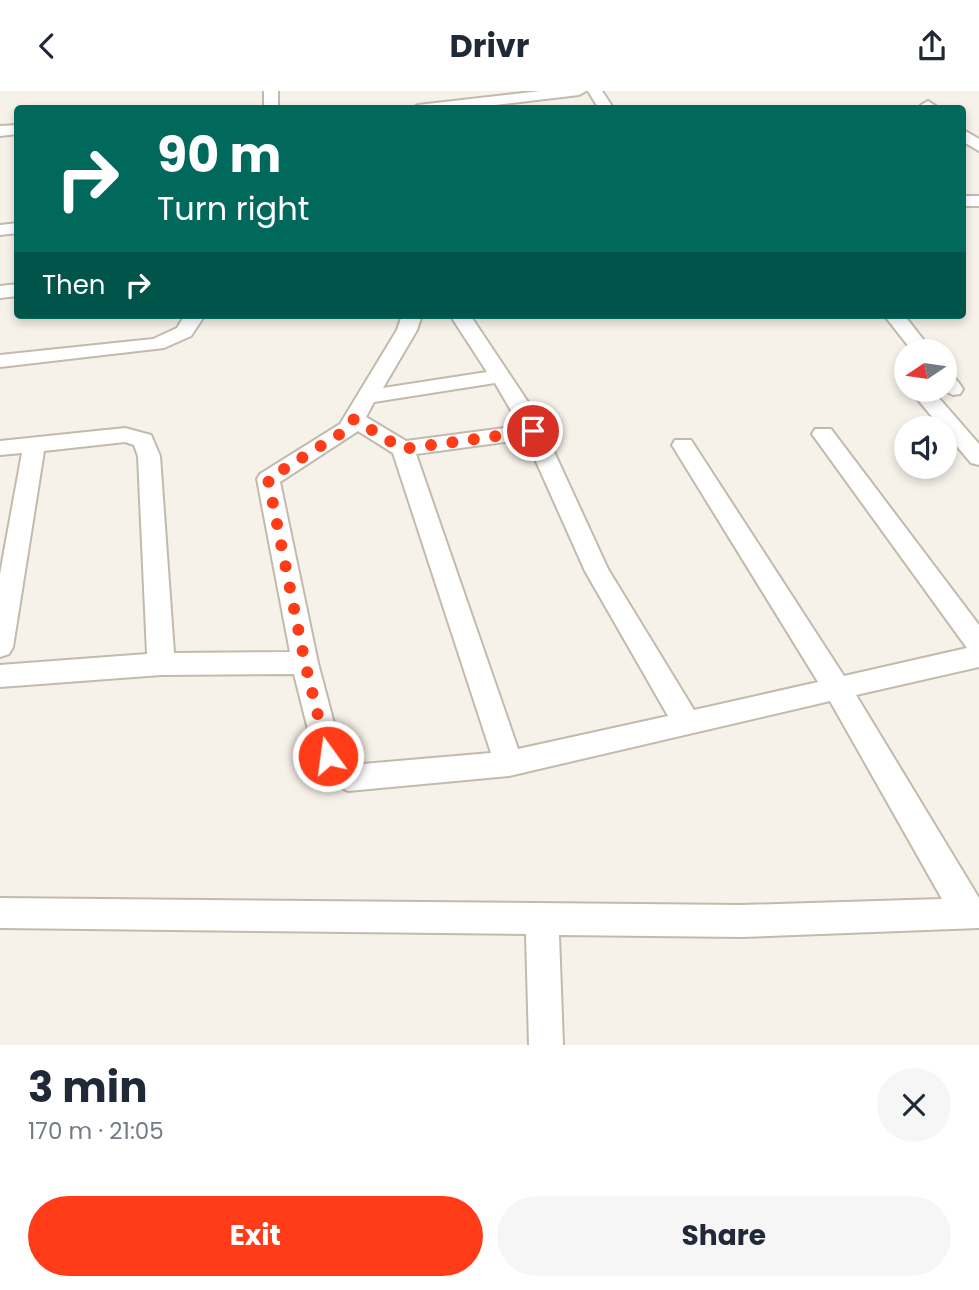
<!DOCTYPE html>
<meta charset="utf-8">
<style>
:root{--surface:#fff;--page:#f6f6f7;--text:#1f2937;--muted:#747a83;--accent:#ff3b18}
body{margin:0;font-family:Poppins,sans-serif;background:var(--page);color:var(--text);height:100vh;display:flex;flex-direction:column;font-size:26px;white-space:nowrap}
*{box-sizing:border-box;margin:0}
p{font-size:23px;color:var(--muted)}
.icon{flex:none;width:38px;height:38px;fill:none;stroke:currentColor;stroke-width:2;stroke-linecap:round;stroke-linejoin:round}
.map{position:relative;height:954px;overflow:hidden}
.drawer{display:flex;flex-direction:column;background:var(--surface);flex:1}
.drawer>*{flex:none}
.banner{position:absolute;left:14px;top:14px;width:952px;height:214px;border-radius:7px;box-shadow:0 4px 10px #0003;background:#00695c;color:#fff;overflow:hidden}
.needle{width:46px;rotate:257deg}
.buttons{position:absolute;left:894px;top:248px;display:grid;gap:14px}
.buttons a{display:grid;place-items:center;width:63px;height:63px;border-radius:50%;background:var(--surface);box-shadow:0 4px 10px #0003;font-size:35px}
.pin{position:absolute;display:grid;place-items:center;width:60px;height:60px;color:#fff;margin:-30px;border:4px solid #fff;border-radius:50%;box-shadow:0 2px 7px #0007}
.me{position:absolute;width:77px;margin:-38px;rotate:346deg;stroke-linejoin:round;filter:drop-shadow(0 0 5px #0008)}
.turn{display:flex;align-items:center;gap:24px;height:147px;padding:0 28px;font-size:32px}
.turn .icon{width:91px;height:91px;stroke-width:2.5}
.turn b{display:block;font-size:49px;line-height:60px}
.then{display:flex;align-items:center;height:66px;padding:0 28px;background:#0003;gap:14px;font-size:26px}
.round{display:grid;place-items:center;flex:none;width:74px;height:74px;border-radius:37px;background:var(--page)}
.head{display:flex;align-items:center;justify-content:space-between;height:119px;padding:0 28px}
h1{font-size:42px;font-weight:700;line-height:52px}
.button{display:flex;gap:14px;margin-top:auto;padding:14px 28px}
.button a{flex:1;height:80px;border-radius:42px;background:var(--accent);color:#fff;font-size:28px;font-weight:700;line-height:80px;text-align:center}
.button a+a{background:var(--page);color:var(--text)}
header{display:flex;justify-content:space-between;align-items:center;height:91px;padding:0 28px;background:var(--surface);font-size:32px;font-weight:700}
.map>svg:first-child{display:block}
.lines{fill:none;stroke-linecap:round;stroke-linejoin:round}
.minor-casing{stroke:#c2baac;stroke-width:4}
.minor{fill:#fff;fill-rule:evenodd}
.route{stroke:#ff3b18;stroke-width:12;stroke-dasharray:0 21.6}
</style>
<header><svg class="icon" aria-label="back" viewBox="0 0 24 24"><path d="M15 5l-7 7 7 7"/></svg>Drivr<svg class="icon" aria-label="share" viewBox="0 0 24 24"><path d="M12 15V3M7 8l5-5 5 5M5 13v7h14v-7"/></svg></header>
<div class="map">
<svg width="979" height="954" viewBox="0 0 979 954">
<rect width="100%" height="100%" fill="#f6f2ea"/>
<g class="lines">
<g class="minor-casing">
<path id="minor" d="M264 0H278V18H264Z
M540 0H586L579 4 462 18H411L418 14Z
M588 0H602L614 18H599Z
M928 10 940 18H923L921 14Z
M18 34V43L0 45V35Z
M962 38 979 48V60L962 50Z
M962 105H979V115H962Z
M18 132V142L0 144V134Z
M18 193V205L0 207V195Z
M185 224H205L191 245 164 257 0 276V264L153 248 177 237Z
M402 224H422L417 239 383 297 487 281 450 224H470L538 326 608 478 694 619 818 591 672 354 675 349H691L844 585 967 557 812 343 815 338H831L979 534V576L856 604 979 807V837L742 846 559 844 563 954H529L526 843 0 837V807L742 814 942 808 830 610 509 685 348 700 322 687 318 678 294 583 161 584 0 596V574L147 563 138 365 134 354 125 351 44 360 13 556 9 563 0 566V483L22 362 0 364V350L125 337 151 344 160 365 174 562 290 561 257 388 260 383 340 333 397 239ZM495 292 520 335 406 350 366 326 374 311ZM358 340 393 362 491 662 351 674 344 670 318 572 280 391ZM526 348 585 480 668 625 518 658 416 363Z
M884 224H904L933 261H913Z
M945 283C954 285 958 290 963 298L960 303 953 304 943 299Z
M918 299H932L979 353V374L971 372 918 309 915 304Z"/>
</g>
<use href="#minor" class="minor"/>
</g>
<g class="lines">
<path class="route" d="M328 665 305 572 268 388 348 338 354 328 403 358 533 340"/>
</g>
</svg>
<div class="buttons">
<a><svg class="needle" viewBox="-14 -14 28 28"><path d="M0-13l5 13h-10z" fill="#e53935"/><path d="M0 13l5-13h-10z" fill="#747a83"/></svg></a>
<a><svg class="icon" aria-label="sound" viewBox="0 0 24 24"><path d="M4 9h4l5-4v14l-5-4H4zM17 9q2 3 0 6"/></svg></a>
</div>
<div class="pin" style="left:533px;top:340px;background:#d93025"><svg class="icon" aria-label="arrive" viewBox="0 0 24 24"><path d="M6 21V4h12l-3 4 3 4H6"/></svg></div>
<svg class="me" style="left:328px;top:665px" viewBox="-20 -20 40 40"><circle r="17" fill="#ff3b18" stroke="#fff" stroke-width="3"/><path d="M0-11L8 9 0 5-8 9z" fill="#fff"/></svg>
<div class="banner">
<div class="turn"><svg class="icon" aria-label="right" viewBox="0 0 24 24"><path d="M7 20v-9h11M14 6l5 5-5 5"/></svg><div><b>90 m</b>Turn right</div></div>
<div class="then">Then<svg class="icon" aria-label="right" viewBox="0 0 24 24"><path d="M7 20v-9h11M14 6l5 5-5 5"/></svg></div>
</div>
</div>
<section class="drawer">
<div class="head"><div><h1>3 min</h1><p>170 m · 21:05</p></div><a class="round"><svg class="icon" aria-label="close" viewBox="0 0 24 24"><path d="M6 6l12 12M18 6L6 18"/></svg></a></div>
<div class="button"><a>Exit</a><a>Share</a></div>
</section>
